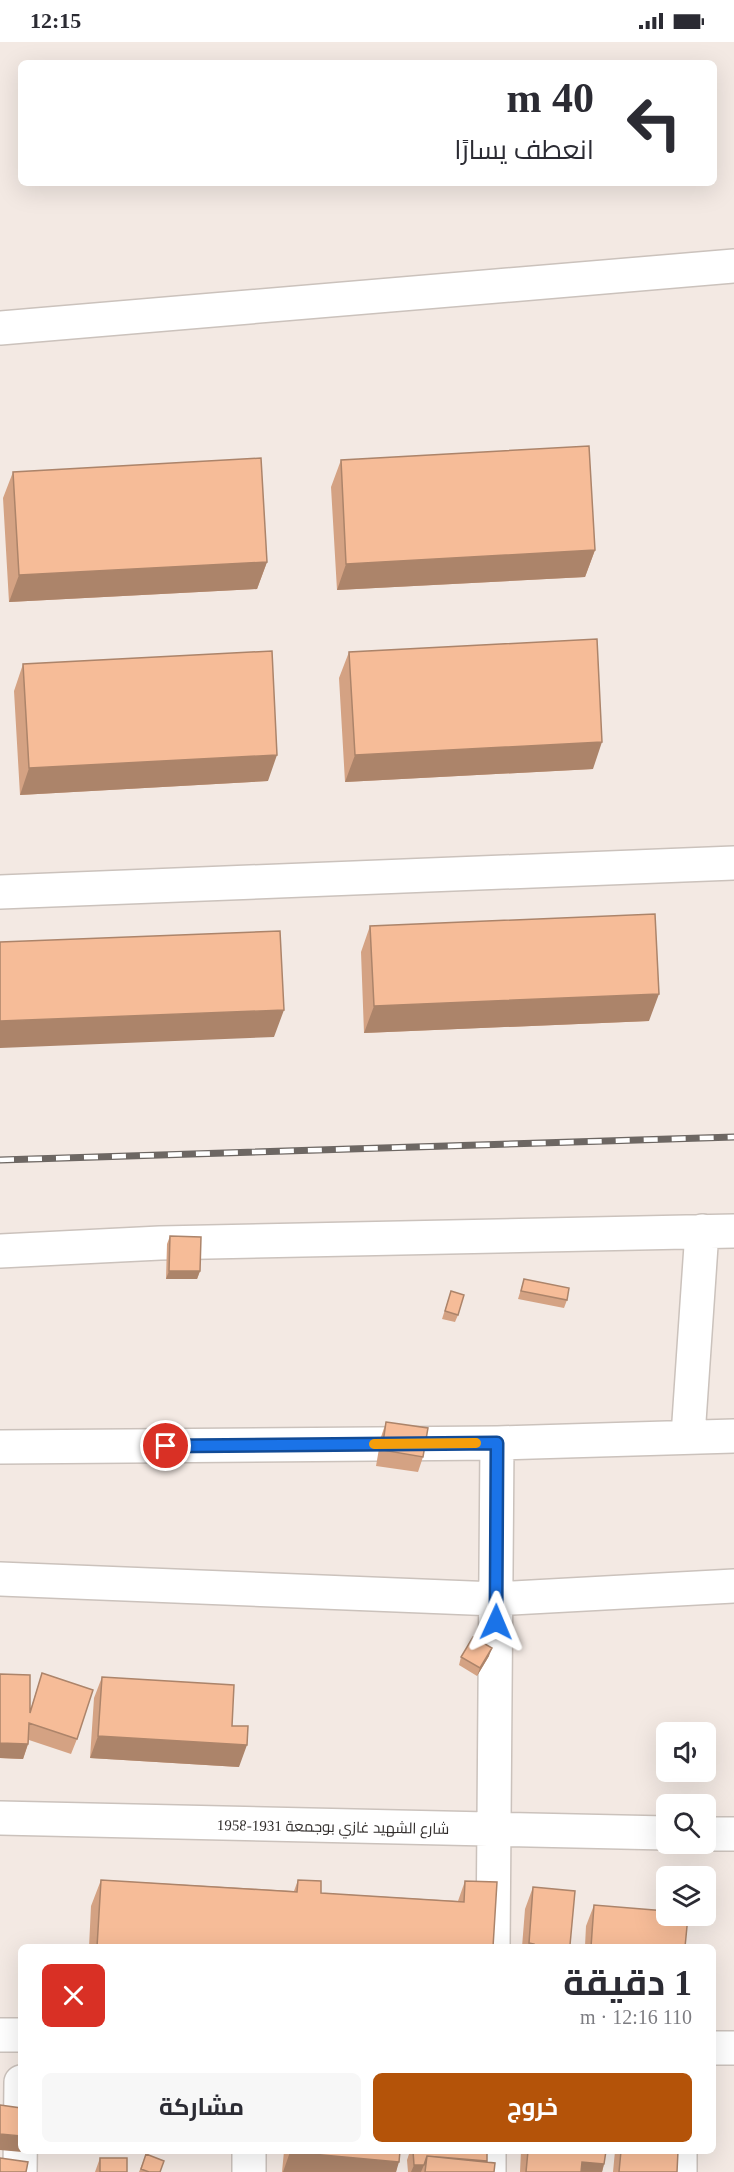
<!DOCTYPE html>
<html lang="ar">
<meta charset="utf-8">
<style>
:root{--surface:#fff;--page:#f7f7f7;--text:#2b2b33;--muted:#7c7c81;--accent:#b45309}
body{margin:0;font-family:"Times New Roman",Cairo,serif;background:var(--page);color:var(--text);direction:rtl;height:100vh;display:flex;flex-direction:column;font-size:22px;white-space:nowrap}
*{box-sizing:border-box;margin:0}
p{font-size:20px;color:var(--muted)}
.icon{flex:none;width:33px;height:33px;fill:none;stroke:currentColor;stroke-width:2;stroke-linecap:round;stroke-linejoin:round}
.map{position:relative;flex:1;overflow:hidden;direction:ltr}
.drawer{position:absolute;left:18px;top:1902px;width:698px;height:210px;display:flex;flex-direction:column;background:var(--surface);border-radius:9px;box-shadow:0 6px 24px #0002;direction:rtl}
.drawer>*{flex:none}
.hud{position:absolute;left:18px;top:18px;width:699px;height:126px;border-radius:9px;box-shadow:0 6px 24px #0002;direction:rtl;background:#fff;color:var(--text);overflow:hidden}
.buttons{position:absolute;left:656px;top:1680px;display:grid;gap:12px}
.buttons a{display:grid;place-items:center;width:60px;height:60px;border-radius:9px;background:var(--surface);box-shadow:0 6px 24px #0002;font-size:30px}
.pin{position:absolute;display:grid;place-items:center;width:51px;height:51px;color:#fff;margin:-26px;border:3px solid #fff;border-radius:50%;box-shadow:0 2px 6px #0007}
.me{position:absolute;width:66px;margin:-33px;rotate:1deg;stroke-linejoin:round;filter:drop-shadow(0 0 4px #0008)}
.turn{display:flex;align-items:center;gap:21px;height:126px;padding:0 24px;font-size:27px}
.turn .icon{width:78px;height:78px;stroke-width:2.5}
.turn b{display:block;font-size:42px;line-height:51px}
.round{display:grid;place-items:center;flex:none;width:63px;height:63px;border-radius:9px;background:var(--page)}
.head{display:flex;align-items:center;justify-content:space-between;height:102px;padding:0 24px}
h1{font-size:36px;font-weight:700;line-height:45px}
.action{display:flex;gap:12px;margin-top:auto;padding:12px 24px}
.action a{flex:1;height:69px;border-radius:9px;background:var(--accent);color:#fff;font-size:24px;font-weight:700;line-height:69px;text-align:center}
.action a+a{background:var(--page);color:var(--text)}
.status{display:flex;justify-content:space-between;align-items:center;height:42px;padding:0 30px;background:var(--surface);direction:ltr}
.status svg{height:16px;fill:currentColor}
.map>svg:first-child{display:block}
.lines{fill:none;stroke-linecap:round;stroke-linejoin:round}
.minor-casing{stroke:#cbc2bc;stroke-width:36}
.minor{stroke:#fff;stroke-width:33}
.rail-casing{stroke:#6d6763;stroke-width:7}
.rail{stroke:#fff;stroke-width:4.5;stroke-dasharray:14;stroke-linecap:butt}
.wall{fill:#d4a283}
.shaded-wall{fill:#ac846a}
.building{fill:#f6bc98;stroke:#ac846a;stroke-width:1.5}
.route-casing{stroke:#114b97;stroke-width:15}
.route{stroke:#1a73e8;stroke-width:10}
.slow{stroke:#f59e0b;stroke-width:10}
.labels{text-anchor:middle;stroke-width:5;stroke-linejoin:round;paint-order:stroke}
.street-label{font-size:15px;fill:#312d2b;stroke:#fff}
</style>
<div class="status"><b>12:15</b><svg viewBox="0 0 49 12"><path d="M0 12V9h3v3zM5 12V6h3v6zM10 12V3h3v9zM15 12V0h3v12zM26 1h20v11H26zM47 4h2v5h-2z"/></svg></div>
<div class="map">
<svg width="734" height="2130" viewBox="0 0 734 2130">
<rect width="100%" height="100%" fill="#f3e9e3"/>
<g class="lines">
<g class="minor-casing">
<path id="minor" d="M0 286 734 224
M0 850 734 821
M0 1209 160 1201 734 1189
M688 1394 702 1189
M0 1405 497 1401 734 1394
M0 1537 496 1557 734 1544
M0 1776 666 1791
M705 1792H734
M493 1905 497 1401
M0 1993H21
M712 2006H734
M20 2130 21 2040
M249 2130V2109
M489 2130V2109
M680 2130V2109"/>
</g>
<use href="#minor" class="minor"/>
<g class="rail-casing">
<path id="rail" d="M0 1118 734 1095"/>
</g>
<use href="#rail" class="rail"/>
</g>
<path class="wall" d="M341 418 595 508 585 535 337 548 331 445Z
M13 430 267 520 257 547 9 560 3 456Z
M349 610 593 727 345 740 339 636Z
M23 622 268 739 20 753 14 649Z
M370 884 649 979 364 991 361 910Z
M170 1194 200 1229 197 1237H166L167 1202Z
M524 1237 567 1258 564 1266 518 1257Z
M451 1249 458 1273 455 1280 442 1277Z
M386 1380 423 1415 418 1430 376 1424 381 1395Z
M489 1614 477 1634 459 1623 461 1615Z
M42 1631 77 1697 71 1712 29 1698 28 1702 23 1717 0 1716V1632L30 1669Z
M102 1635 232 1684 239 1725 90 1716 94 1656Z
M101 1838 294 1849 298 1838 321 1851 458 1859 465 1839 493 1905H89L91 1864Z
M533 1845 570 1903 585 1904 586 1884 594 1863 685 1905H522L525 1867Z
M284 2109H400L396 2130H282Z
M410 2109H487V2120L494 2130H408L407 2118Z
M521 2109H606L604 2122 602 2130H520Z
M615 2109H678L677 2130H613Z
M146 2112 160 2130H139Z
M100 2116 127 2130H95Z"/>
<path class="shaded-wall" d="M595 508 585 535 337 548 346 522Z
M267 520 257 547 9 560 19 533Z
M602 700 593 727 345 740 355 713Z
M277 713 268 739 20 753 29 726Z
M659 952 649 979 364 991 374 964Z
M284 968 274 995 0 1006V979Z
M169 1229H200L197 1237H166Z
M492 1606 489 1614 477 1634 480 1626Z
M98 1694 247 1703 239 1725 90 1716Z
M0 1701 28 1702 23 1717 0 1716Z
M529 1901 534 1902 533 1905H527Z
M0 2092 21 2094 22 2110 0 2108Z
M290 2110 399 2120 396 2130H283Z
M582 2120 604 2122 602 2130H578Z
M414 2123H424L421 2130H411Z"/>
<path class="building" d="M589 404 595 508 346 522 341 418Z
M261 416 267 520 19 533 13 430Z
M597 597 602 700 355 713 349 610Z
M272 609 277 713 29 726 23 622Z
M655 872 659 952 374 964 370 884Z
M280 889 284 968 0 979V900Z
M170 1194 201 1195 200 1229H169Z
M524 1237 569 1246 567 1258 521 1249Z
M451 1249 464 1253 458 1273 445 1269Z
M386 1380 428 1386 423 1415 382 1408Z
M473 1595 492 1606 480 1626 461 1615Z
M42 1631 93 1648 77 1697 29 1681 28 1702 0 1701V1632L30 1633V1671Z
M102 1635 234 1643 232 1684H248L247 1703 98 1694Z
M101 1838 297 1850 298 1838 321 1839V1851L464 1860 465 1839 497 1840 493 1905H97Z
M533 1845 575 1849 570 1903 591 1905 594 1863 666 1869V1874H688L685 1905H533L534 1902 529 1901Z
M0 2063 21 2066V2094L0 2092Z
M290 2109H400L399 2120 290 2110Z
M413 2109H487V2119L427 2114 424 2123H414Z
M528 2109H606L604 2122 582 2120 581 2130H526Z
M621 2109H678L677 2130H619Z
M146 2112 164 2119 160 2130H149L141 2127Z
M427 2114 495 2121 494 2130H425Z
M0 2116 28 2120 26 2130H0Z
M100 2116H127V2130H100Z"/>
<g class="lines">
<g class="route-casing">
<path id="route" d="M166 1404 497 1401 496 1580"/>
</g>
<use href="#route" class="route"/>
<path class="slow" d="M374 1402 476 1401"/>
</g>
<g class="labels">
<g class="street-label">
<text transform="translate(333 1785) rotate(1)" y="5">شارع الشهيد غازي بوجمعة 1931-1958</text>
</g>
</g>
</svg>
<div class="buttons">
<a><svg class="icon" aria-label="sound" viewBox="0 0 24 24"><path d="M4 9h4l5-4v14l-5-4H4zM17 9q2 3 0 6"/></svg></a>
<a><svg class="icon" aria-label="search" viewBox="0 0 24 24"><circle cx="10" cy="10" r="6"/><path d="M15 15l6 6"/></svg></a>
<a><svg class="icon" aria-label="layers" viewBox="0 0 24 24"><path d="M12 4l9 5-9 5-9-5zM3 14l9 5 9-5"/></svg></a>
</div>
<div class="pin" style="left:166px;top:1404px;background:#d93025"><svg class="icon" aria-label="arrive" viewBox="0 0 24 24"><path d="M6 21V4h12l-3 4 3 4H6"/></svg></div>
<svg class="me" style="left:496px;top:1580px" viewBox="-20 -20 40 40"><path d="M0-17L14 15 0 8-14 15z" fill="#1a73e8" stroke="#fff" stroke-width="4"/></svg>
<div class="hud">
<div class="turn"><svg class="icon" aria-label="left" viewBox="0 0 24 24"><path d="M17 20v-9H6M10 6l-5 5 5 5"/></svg><div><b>40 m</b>انعطف يسارًا</div></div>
</div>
<section class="drawer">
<div class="head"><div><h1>1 دقيقة</h1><p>110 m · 12:16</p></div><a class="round" style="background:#d93025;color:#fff"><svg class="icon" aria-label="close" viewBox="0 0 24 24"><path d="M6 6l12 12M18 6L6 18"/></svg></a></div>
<div class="action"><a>خروج</a><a>مشاركة</a></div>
</section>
</div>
